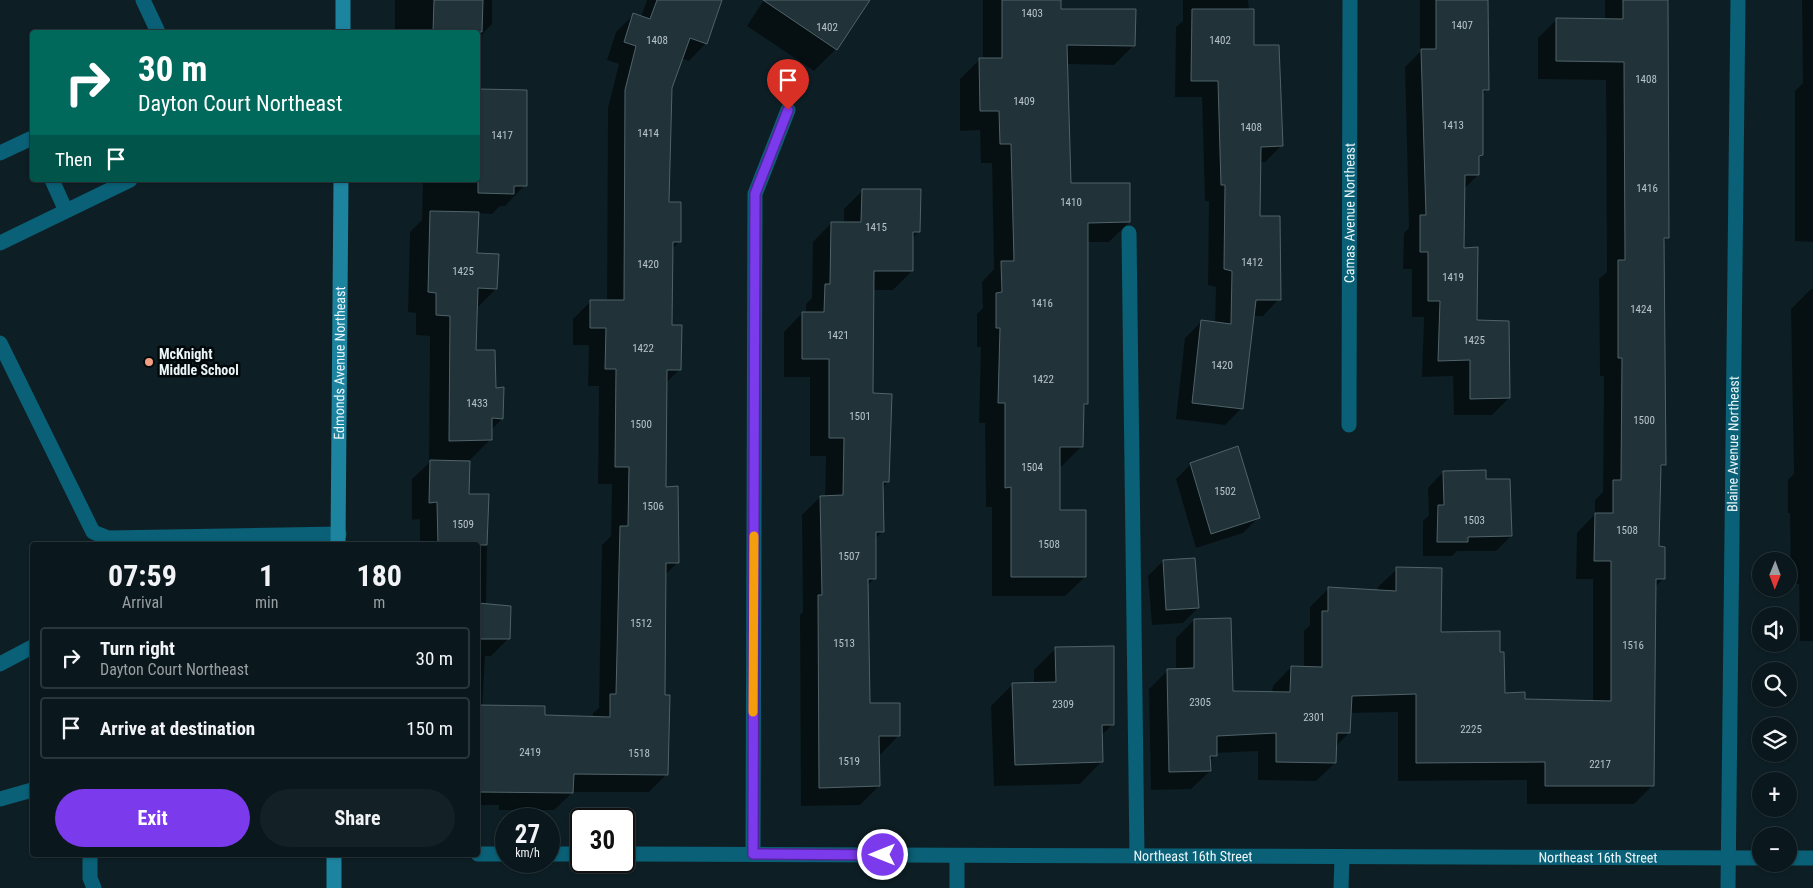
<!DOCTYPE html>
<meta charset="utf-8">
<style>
:root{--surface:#0a171c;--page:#132025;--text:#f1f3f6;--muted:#999fa3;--line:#2a363b;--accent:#7c3aed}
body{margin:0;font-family:"Roboto Condensed",sans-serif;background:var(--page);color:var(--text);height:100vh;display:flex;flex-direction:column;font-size:19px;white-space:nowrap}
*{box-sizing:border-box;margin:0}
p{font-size:16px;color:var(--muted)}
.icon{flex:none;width:28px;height:28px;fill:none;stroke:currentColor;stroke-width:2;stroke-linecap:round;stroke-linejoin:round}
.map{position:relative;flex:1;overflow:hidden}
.panel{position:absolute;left:30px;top:542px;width:450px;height:315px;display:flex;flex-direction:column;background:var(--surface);border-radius:5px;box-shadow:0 1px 4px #0004,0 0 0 1px var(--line)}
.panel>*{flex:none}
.hud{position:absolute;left:30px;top:30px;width:450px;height:152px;border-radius:5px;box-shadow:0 1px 4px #0004,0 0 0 1px var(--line);background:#00695c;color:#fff;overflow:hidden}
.needle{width:32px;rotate:181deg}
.buttons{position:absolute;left:1752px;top:552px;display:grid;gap:10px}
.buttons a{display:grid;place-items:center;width:45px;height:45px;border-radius:50%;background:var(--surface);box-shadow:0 1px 4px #0004,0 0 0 1px var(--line);font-size:25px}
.speed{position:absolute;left:495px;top:808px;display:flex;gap:10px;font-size:25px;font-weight:700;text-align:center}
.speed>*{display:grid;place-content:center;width:65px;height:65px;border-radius:50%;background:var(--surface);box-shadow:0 1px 4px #0004,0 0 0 1px var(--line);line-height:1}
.speed small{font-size:12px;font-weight:400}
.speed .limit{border:2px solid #111;border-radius:8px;background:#fff;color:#111}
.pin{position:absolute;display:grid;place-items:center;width:42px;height:42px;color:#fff;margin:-51px -21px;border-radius:50% 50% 50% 0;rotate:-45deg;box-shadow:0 0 5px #0007}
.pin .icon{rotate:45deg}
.me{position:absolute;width:55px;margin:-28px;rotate:270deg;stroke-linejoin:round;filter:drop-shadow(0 0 4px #0008)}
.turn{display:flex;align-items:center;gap:18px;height:105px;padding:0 25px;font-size:22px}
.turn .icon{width:65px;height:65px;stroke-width:2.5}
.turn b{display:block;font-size:35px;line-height:42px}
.then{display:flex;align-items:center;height:48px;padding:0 25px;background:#0003;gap:10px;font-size:19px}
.eta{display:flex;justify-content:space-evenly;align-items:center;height:85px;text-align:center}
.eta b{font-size:30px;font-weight:700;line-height:35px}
.cta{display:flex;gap:10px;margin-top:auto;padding:10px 25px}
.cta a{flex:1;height:58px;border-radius:30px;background:var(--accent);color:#fff;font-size:20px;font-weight:700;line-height:58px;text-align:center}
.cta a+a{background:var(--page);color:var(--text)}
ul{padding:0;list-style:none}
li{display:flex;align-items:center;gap:15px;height:62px;margin:0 10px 8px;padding:0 15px;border:2px solid var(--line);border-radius:5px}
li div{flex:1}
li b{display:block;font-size:19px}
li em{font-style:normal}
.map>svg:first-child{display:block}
.shadow{fill:#0007}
.building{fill:#213339;stroke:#4f6369}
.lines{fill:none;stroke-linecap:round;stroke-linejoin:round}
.lane{stroke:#0a6076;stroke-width:15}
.street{stroke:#0a6076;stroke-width:15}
.secondary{stroke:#1d84a0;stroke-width:15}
.route-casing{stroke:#51269a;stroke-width:12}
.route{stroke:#7c3aed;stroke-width:9}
.slow{stroke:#f59e0b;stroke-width:9}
.poi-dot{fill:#f39f83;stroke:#03080a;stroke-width:2}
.labels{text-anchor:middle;stroke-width:5;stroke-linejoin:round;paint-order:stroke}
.number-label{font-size:11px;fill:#b8c4c9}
.street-label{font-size:14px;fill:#eaf5f9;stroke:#03080a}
.poi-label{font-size:14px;font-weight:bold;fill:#eaf5f9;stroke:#03080a;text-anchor:start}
</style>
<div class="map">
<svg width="1813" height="888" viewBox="0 0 1813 888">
<rect width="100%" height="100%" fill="#0d1f25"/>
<path class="shadow" d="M395 0H492V24L481 35 480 91 525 185 505 206H500L492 214 477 213 476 254 496 289 476 309 474 351 494 389 502 419 491 430V439L470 460H462V462L467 495H488L486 605 509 638 491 656H485L482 707 543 717H593V713L599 708 602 545 611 536 612 484H598L599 386H588L589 345H573V319L591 301H607L608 108 619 64 607 60 616 32 634 14 641 17 647 0H721L706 43 689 61 681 58 671 87 668 203 679 242 671 250V326L680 369 665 384 664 488 678 562 664 576 663 696 667 774 649 792H573L554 810H499V805H478V545H420V519L412 520V479L431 461H429L430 336 416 335V313L408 312 410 232 422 220 423 180H478V32H413V30H395Z
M764 0H869L836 49 814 71 747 26Z
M983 0H1060V10L1134 45 1114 65 1066 64 1070 184 1129 222 1109 242H1087V404L1083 408 1082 446 1062 466H1059V511L1085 577 1065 596H992V507H986L985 423H979L981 347H977V314L983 308 982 282 994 269 992 163H981L980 130 960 131V79L979 60H983Z
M1183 0H1248L1253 47 1281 146 1265 162H1260L1259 218 1279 299 1263 316H1252L1242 408 1225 425 1176 419 1185 338 1202 321 1215 323 1216 287 1208 285 1209 201H1205L1202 97H1175L1176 27 1183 21Z
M1420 0H1487V90L1482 95V155L1478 159V175L1464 189 1463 249 1475 322 1509 398 1492 415H1454L1453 376 1422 377 1424 317H1412V269H1403L1404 233 1409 228 1405 67 1420 52Z
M1605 0H1668V237L1663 242 1665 465 1659 470 1658 548 1664 578 1654 588 1652 786 1634 804H1527V780L1398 781V712L1350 713 1349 733 1335 747V763L1316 781 1258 780V751L1216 753 1209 763 1210 771 1191 789 1151 790 1149 689 1167 671 1176 670V638L1194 620 1232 692 1272 693 1273 686 1291 667H1304V631L1310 625V607L1328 589 1378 591V587L1397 569 1440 633 1499 654 1504 694 1523 700 1593 701V579H1576L1577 533 1595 514V500L1603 492 1604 376H1600L1599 279 1607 272 1606 80 1538 79V38L1557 19 1605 20Z
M1802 0H1813V242L1795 241V91L1803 83Z
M863 190 919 231 912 239V271L893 290H872V395L888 482 882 488 883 531 875 539V578L867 586 868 705 899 735 881 754H878L879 786 860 805 801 806 800 615 803 612 802 515 820 497H825L826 456H810V377H784V332L802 313H806V304L812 298 813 242 831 223H844V209Z
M1811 289H1813V641H1800L1799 584H1791L1790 513H1788V480L1794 474 1791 309Z
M1191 464 1258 518 1243 533 1196 548 1176 479Z
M1443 472 1484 480 1511 536 1496 551H1457L1452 556H1423V521L1429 515 1428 488Z
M1163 561 1198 608 1183 623 1152 625 1148 576Z
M1056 648 1113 724 1101 736V762L1080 784 994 786 991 706 1012 685 1034 684V670Z"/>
<path class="building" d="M434 0H483L482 32H433Z
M657 0H722L707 44 690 38 672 88 669 202H681V242H673L672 325H682L681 370H667L666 487 678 486 679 563H666L665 695H670L668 775 574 774 573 793 478 792V705L545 706V715L610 717V694H616L620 526H628L629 467H615L616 369H605L606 328H590V300H624L625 90 636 46 624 42 633 13 650 19Z
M763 0H870L837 50Z
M1002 0H1061V9H1136L1135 46 1067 45 1071 183H1130V222L1088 223V404H1084L1083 447H1060V510H1086V577H1011V487L1005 488V403H998L1000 328H996V293L1002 292 1001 261H1014L1011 144H1000L999 111H980L979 58H1002Z
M1436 0H1488L1489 90H1483V155L1479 156V175H1465L1464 248 1478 247 1477 320 1509 321 1510 398 1470 399V360L1438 361 1440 301H1428V252H1420V215H1426L1421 49H1436Z
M1623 0H1668L1669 238H1664L1666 465H1661L1659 546 1665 547V579H1656L1654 786H1545V762L1416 763V694L1352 696 1350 733H1337L1336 763 1276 762V733L1217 736V756H1210L1211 771 1169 772 1167 669 1194 668V619L1231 618 1233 691 1290 692 1291 666 1322 667V611H1328V587L1396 591V567L1442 568 1441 632 1500 631V652H1504L1505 693 1525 692V699L1611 701V561H1594L1595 513H1613V480H1621L1622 358H1618V260H1625L1624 62 1556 61V18L1623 19Z
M1192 9H1254V45H1279L1283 146 1261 147 1260 216H1280L1281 300H1256L1243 409 1192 403 1201 320 1231 324 1232 271 1224 269 1225 185H1221L1218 81H1191Z
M478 89 527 90V186H514V194L478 193Z
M862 189H921L920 232H913V271H874L873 393 892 394 889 482H883L884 532H876V579H868L870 703H900V736H879L880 786 819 788 818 595H822L820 496 843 495 844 438H829V359H802V312H824L825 284H830L831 222H861Z
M430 211 479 212 477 253 499 254 497 289 478 288 476 350H495L496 388 504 387 503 419 492 418V440L449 441 450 316 436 315V293L428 292Z
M1238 446 1260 518 1211 534 1190 463Z
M430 460 470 461 469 494H489L487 545H438L437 502 429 503Z
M1486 470V479H1510L1512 536 1468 537V542H1437L1438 505H1444L1443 471Z
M1195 558 1199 608 1166 610 1163 560Z
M478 603 511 606 510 639H478Z
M1114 646V725H1102L1103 762 1015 765 1012 683 1056 682 1055 647Z"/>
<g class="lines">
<path class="lane" d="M143 0 158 32
M0 153 32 138
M52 180 66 211
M1129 233 1137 856
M0 243 130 180
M0 343 93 532 108 538 339 534
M0 664 32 647
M90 855V878L94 888"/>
<g class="street">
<path id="s1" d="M1349 425 1350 0"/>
<path d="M0 799 32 790"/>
<path d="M478 854H506"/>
<path d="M549 854H581"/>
<path id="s2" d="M624 854 1761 858"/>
<path d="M753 854 755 194 788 110"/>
<path d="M1789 858H1813"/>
<path d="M957 888V856"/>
<path d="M1341 888 1342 857"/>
<path id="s3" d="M1728 888 1738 0"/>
</g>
<g class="secondary">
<path d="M343 32V0"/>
<path id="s4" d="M338 545 341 180"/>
<path d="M334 888V855"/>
</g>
</g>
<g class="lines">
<g class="route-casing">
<path id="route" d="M788 110 755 194 753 854 883 855"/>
</g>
<use href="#route" class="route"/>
<path class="slow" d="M753 712 754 536"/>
</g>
<circle class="poi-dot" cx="149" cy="362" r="5"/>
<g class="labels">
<g class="number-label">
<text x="1032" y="17">1403</text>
<text x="1462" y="29">1407</text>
<text x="827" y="31">1402</text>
<text x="657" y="44">1408</text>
<text x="1220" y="44">1402</text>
<text x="1646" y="83">1408</text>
<text x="1024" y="105">1409</text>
<text x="1453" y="129">1413</text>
<text x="1251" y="131">1408</text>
<text x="648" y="137">1414</text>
<text x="502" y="139">1417</text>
<text x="1647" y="192">1416</text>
<text x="1071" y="206">1410</text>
<text x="876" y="231">1415</text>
<text x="1252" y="266">1412</text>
<text x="648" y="268">1420</text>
<text x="463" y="275">1425</text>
<text x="1453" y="281">1419</text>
<text x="1042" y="307">1416</text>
<text x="1641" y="313">1424</text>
<text x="838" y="339">1421</text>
<text x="1474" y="344">1425</text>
<text x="643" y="352">1422</text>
<text x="1222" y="369">1420</text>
<text x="1043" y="383">1422</text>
<text x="477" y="407">1433</text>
<text x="860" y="420">1501</text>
<text x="1644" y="424">1500</text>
<text x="641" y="428">1500</text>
<text x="1032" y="471">1504</text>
<text x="1225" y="495">1502</text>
<text x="653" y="510">1506</text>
<text x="1474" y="524">1503</text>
<text x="463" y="528">1509</text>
<text x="1627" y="534">1508</text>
<text x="1049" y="548">1508</text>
<text x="849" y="560">1507</text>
<text x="641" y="627">1512</text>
<text x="844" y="647">1513</text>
<text x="1633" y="649">1516</text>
<text x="1200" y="706">2305</text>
<text x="1063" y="708">2309</text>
<text x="1314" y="721">2301</text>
<text x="1471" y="733">2225</text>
<text x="530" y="756">2419</text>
<text x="639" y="757">1518</text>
<text x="849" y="765">1519</text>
<text x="1600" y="768">2217</text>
</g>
<g class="street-label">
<text dy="5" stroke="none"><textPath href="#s1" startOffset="212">Camas Avenue Northeast</textPath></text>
<text dy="5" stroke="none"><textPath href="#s4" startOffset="182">Edmonds Avenue Northeast</textPath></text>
<text dy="5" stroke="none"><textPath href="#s3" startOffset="444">Blaine Avenue Northeast</textPath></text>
<text dy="5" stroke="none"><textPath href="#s2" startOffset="569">Northeast 16th Street</textPath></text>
<text dy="5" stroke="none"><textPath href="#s2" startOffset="974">Northeast 16th Street</textPath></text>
</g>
<g class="poi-label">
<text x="159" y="359">McKnight<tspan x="159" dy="16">Middle School</tspan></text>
</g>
</g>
</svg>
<div class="buttons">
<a><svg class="needle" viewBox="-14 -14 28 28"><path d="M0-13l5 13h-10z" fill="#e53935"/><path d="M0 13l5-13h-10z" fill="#999fa3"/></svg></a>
<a><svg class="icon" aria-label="sound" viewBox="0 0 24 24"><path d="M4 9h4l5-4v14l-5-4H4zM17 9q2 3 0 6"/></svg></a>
<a><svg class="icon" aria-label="search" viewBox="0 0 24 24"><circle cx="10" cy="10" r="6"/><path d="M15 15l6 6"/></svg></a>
<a><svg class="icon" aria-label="layers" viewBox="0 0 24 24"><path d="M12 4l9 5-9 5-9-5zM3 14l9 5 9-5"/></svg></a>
<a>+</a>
<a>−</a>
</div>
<div class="speed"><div>27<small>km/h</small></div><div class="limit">30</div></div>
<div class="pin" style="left:788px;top:110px;background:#d93025"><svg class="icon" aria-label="arrive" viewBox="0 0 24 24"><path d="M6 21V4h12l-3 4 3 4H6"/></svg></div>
<svg class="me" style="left:883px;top:855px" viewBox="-20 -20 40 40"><circle r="17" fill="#7c3aed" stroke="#fff" stroke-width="3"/><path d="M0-11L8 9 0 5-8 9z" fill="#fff"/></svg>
<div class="hud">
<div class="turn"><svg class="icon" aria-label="right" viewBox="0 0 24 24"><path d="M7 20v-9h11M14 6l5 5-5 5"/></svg><div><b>30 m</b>Dayton Court Northeast</div></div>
<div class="then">Then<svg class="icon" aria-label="arrive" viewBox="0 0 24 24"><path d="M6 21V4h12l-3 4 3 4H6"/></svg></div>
</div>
<section class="panel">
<div class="eta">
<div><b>07:59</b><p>Arrival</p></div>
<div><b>1</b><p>min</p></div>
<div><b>180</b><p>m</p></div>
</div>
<ul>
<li><svg class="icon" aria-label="right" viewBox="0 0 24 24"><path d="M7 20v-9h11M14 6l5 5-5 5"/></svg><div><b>Turn right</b><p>Dayton Court Northeast</p></div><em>30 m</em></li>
<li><svg class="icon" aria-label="arrive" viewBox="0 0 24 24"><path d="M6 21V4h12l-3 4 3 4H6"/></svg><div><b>Arrive at destination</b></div><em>150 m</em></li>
</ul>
<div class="cta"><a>Exit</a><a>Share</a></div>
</section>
</div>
